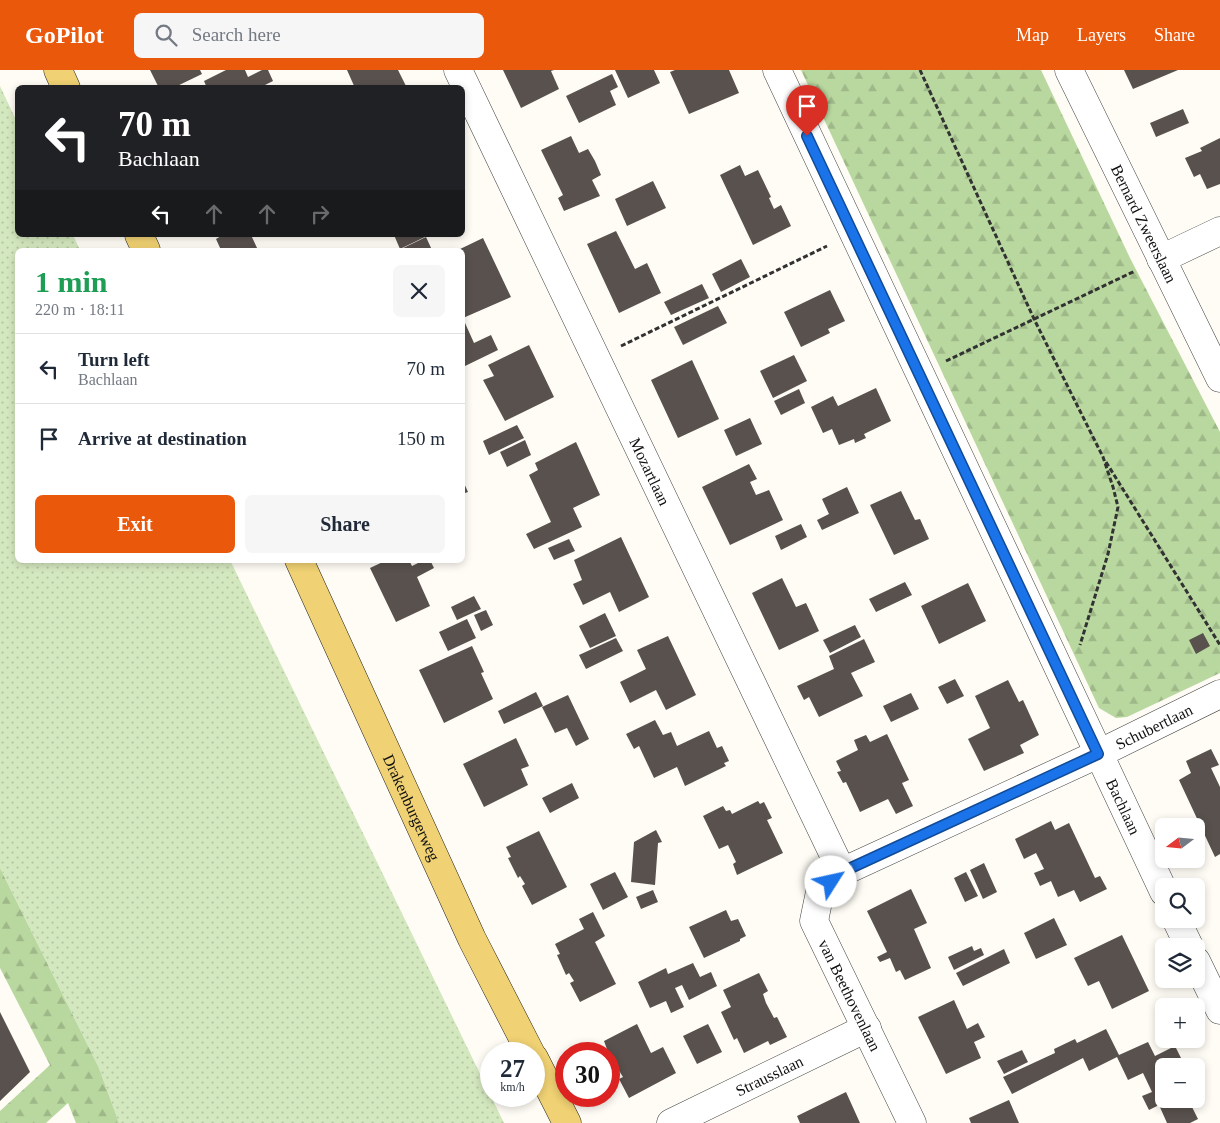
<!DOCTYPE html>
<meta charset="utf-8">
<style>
:root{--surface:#fff;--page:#f6f6f7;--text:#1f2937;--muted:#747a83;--line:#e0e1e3;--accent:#ea580c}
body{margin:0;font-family:Georgia,serif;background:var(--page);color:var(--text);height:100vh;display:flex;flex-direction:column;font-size:19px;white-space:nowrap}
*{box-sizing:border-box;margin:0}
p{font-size:16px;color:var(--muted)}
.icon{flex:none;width:28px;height:28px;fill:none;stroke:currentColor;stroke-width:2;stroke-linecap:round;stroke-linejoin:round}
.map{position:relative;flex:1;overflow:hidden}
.details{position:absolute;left:15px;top:178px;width:450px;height:315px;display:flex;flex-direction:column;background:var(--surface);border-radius:8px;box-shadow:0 2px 8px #0003}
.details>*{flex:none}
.banner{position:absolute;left:15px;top:15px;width:450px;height:152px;border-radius:8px;box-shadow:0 2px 8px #0003;background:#202124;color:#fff;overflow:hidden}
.needle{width:32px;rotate:254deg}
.tools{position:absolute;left:1155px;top:748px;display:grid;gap:10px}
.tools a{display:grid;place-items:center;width:50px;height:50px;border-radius:8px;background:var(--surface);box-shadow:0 2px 8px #0003;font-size:25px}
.speed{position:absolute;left:480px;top:972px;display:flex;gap:10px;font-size:25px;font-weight:700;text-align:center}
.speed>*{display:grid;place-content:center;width:65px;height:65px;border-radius:50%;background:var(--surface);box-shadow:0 2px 8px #0003;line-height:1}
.speed small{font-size:12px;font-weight:400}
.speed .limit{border:8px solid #d22;background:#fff;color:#111}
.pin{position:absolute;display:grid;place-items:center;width:42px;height:42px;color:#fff;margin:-51px -21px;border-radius:50% 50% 50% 0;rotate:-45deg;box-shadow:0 0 5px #0007}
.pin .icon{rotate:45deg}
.me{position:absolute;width:55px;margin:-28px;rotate:55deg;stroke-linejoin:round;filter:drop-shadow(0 0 4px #0008)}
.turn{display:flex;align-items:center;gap:18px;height:105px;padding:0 20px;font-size:22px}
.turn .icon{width:65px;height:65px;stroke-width:2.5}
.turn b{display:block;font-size:35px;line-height:42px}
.lanes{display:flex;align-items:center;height:48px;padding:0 20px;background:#0003;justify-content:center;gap:25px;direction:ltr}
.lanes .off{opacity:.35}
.round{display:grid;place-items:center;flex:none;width:52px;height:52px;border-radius:8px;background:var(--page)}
.overview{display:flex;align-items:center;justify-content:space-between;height:85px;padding:0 20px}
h1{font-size:30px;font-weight:700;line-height:38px;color:#1e9e55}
.button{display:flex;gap:10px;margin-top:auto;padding:10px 20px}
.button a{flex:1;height:58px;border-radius:8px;background:var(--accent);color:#fff;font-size:20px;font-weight:700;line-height:58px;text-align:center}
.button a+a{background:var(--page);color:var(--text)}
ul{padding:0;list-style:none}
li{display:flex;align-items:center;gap:15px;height:70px;padding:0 20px;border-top:1px solid var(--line)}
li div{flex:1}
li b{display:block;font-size:19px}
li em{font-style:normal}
header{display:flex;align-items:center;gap:30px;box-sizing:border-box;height:70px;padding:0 25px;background:var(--accent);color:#fff}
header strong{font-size:24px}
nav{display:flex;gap:28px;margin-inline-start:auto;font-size:18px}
.search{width:350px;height:45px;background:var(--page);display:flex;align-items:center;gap:12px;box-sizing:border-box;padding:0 18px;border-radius:8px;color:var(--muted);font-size:19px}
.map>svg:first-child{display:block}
.grass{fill:url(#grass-dots)}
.forest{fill:url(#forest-firs)}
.building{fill:#58514d}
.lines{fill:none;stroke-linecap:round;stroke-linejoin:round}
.minor-casing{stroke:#434343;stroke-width:29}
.major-casing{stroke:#212121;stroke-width:29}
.path{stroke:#323232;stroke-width:3;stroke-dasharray:5 2.5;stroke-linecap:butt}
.minor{stroke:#fff;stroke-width:28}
.major{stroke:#f0d173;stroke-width:28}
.route-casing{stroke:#114b97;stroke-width:12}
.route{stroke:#1a73e8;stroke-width:9}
.labels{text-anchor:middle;stroke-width:5;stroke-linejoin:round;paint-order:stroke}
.street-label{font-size:16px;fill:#101010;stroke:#fff}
</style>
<header>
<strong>GoPilot</strong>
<div class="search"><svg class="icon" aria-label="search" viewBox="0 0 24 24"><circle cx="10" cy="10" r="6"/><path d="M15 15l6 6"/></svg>Search here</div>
<nav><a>Map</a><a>Layers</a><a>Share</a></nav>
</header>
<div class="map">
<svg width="1220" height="1053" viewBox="0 0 1220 1053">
<defs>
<pattern id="grass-dots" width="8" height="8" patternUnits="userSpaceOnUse" patternTransform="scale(1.25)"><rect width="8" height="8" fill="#d4e8bf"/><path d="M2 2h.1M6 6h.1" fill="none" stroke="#b5c6a3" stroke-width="1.8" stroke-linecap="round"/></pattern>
<pattern id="forest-firs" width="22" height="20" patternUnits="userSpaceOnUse" patternTransform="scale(1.25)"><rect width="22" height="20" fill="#b9d89f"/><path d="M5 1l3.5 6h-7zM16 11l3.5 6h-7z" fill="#9eb888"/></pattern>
</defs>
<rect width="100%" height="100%" fill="#fefcf4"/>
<path class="grass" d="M0 16 17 52 18 165H73L80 180H18V490H230L504 1053H119L99 998 0 798Z"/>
<path class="forest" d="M801 0H1041L1130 188 1220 362V603L1127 647 1116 648 1099 638Z
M0 798 99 998 119 1053H76L68 1033 46 1053H0V1041L50 995 0 898Z"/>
<path class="building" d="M150 0H200L202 4 173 18H159Z
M226 0H245L248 7 262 0H268L273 11 259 18H207L204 11Z
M347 0H398L407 18H355Z
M503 0H554L551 1 559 19 521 38Z
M615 0H654L660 13 628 28Z
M675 0H729L739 23 689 44 670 2Z
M1124 0H1178L1133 19Z
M612 4 618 17 610 21 616 35 579 53 566 26Z
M1183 39 1189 53 1156 67 1150 53Z
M571 66 579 83 588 79 595 91 601 105 592 110 600 126 564 141 558 128 563 125 541 80Z
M1220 68V114L1207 119 1200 104 1194 107 1185 88 1202 81 1200 78Z
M740 95 745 106 758 100 771 127 769 128 774 139 781 135 791 156 753 175 720 105Z
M653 111 666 138 627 156 615 129Z
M616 161 635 199 647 193 661 223 619 243 587 174Z
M223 165H251L258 180H221L216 169Z
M394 165H429L400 179Z
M426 167 432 180H399Z
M483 168 511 227 463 248 462 180H458Z
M741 189 750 207 721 222 712 204Z
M702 214 709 228 671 245 664 232Z
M830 220 845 251 828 259 830 263 801 277 784 242Z
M718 236 727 253 683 275 674 257Z
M465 253 474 273 491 265 498 280 465 296 462 290V255Z
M529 275 554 327 505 351 483 310 494 306 488 295Z
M794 285 807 311 773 328 760 301Z
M692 290 719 349 678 368 651 310Z
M876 318 891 351 864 364 866 368 855 373 854 369 839 375 832 359 823 363 811 337 833 326 838 336Z
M799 319 805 333 781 345 774 331Z
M750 348 762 374 736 386 724 360Z
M517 355 524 368 489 385 483 371Z
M525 370 531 385 507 397 500 382Z
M576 372 600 425 573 438 582 457 534 479 526 464 551 452 529 405 538 400 535 393Z
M749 394 757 409 750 412 756 425 769 420 783 450 730 475 702 417Z
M462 409 468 422 462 424Z
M847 417 859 443 822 460 817 450 829 444 822 429Z
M901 421 915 450 920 449 929 469 894 485 870 435Z
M801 454 807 467 781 480 775 466Z
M621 467 649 527 619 542 610 522 583 535 573 514 582 510 574 490Z
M569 469 575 481 554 490 548 478Z
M387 490H409L412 496 424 490H430L434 498 417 507 430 536 396 552 370 498Z
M782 508 796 537 806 533 819 561 779 580 752 523Z
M905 512 912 525 876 542 869 529Z
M968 513 986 551 939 574 921 536Z
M474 526 481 539 457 550 451 537Z
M486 540 493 555 481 561 474 545Z
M605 543 616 566 590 578 579 556Z
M467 549 476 568 448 581 439 562Z
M855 555 861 567 830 583 823 570Z
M1203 563 1210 576 1196 584 1189 570Z
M668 566 696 625 666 640 656 620 630 633 620 612 646 599 637 580Z
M616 568 623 581 586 599 579 585Z
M864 569 875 592 851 603 863 626 819 647 809 627 804 630 797 616 834 599 829 586Z
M472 576 484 602 481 603 493 629 444 653 419 600Z
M955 609 964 626 947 634 938 617Z
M1008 610 1019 632 1023 630 1039 665 1020 675 1024 683 984 701 968 669 990 658 975 626Z
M536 622 543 636 504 654 498 641Z
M911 623 919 639 891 652 883 636Z
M568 625 589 669 576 676 567 658 555 663 542 637Z
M655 650 663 665 671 662 677 676 709 661 717 678 722 676 729 691 724 693 726 696 685 716 677 697 654 708 639 676 634 679 626 664Z
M887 664 909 710 902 713 913 736 896 744 888 729 860 742 846 712 843 713 837 702 841 701 836 691 858 680 854 670 866 665 870 672Z
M516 668 529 696 521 699 528 715 484 737 463 694Z
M1211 679 1219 695 1211 698 1220 717V784L1215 787 1179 710 1191 703 1186 691Z
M572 713 579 728 550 743 542 728Z
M758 731 760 734 764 732 772 748 767 750 783 783 737 805 733 794 736 792 728 775 719 779 703 746 723 736 726 741 730 740 732 744Z
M1051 751 1055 760 1069 753 1095 808 1100 806 1107 819 1080 832 1074 820 1058 827 1051 811 1040 816 1034 803 1044 799 1036 783 1024 789 1015 769Z
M656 760 662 772 658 773 655 815 631 812 634 772Z
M539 761 567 817 532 835 522 816 525 814 520 806 518 808 508 788 511 787 506 777Z
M984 793 997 822 983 829 970 800Z
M615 802 628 827 603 840 590 814Z
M966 802 978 826 965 832 954 808Z
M911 819 927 853 914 859 931 898 905 910 900 900 896 902 890 888 880 892 877 887 887 882 867 841Z
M653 820 658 832 641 839 636 827Z
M726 840 731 851 738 849 746 866 740 869V871L704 888 689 857Z
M593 842 605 866 595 872 616 914 580 932 570 913 574 911 569 903 566 905 557 885 560 884 555 874 584 859 579 849Z
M1054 848 1067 875 1036 889 1024 863Z
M1122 865 1149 921 1112 939 1099 911 1088 916 1074 888Z
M972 876 974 881 981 878 984 885 954 900 948 887Z
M1004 879 1010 893 963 916 956 903Z
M693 893 700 907 711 902 717 916 689 930 682 915 675 918 684 937 671 943 666 931 650 938 638 912 666 898 668 904Z
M759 903 768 921 763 924 766 933 774 948 777 947 787 967 770 975 768 971 744 983 737 968 734 970 721 942 731 937 723 920Z
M954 930 967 959 978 953 985 967 974 972 981 988 946 1004 918 947Z
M0 942 30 1002 0 1031Z
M637 954 651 983 663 977 676 1003 629 1028 619 1009 623 1007 618 999 615 1001 604 971Z
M708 954 722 982 697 994 683 966Z
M1106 959 1119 985 1148 972 1155 986 1175 976 1185 996H1164V1029H1196V1019L1202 1032 1192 1037 1198 1049 1190 1053H1167L1159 1035 1149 1040 1142 1026 1152 1022 1143 1003 1128 1010 1117 987 1089 1001 1083 988 1012 1024 1003 1007 1055 983 1054 979 1075 969 1077 973Z
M1022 980 1028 992 1004 1004 997 991Z
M846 1022 860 1053H800L797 1046Z
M1009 1030 1019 1053H971L969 1048Z"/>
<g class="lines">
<g class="minor-casing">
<g id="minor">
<path id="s1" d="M458 0 842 802"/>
<path id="s2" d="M777 0 1164 822"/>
<path id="s3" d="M1069 0 1220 308"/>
<path d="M1161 189 1220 161"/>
<path d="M1176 849 1189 876"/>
<path d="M1196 891 1220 940"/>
<path id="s4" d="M671 1053 867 958"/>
<path id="s5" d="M912 1053 814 851 820 822 842 802 1098 684 1220 624"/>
</g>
</g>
<g class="major-casing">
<g id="major">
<path d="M58 0 66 18"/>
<path d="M139 165 146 180"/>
<path id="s6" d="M299 490 472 869 531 984"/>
<path d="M534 988 567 1053"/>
</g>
</g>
<path class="path" d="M920 0 1034 249 1103 387 1113 417 1118 437 1108 484 1080 575
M621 276 827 176
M946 291 1135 201
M1106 392 1220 575"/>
<use href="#minor" class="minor"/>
<use href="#major" class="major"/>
</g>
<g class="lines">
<g class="route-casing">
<path id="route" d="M807 66 1098 684 842 802 831 812"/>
</g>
<use href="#route" class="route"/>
</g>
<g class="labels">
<g class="street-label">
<text dy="6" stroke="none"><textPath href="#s3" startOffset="171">Bernard Zweerslaan</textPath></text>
<text dy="6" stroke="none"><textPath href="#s1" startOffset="445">Mozartlaan</textPath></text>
<text dy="6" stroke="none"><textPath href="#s5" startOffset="628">Schubertlaan</textPath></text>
<text dy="6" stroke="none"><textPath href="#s2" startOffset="814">Bachlaan</textPath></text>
<text dy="6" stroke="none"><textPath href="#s6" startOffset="272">Drakenburgerweg</textPath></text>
<text transform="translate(850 925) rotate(64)" y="6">van Beethovenlaan</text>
<text dy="6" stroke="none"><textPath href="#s4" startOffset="109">Strausslaan</textPath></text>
</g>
</g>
</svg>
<div class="tools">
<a><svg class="needle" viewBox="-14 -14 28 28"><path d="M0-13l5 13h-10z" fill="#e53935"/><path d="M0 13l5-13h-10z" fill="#747a83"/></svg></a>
<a><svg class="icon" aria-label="search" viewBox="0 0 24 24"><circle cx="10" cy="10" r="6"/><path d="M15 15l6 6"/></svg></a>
<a><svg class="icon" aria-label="layers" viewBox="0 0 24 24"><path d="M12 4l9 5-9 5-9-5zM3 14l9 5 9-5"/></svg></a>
<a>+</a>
<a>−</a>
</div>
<div class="speed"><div>27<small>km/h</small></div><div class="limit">30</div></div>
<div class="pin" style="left:807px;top:66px;background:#d93025"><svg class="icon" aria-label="arrive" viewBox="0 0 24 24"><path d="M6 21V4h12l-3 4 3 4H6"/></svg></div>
<svg class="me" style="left:831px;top:812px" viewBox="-20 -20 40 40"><circle r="19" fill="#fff"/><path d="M0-13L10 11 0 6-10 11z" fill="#1a73e8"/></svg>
<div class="banner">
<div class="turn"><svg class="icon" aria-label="left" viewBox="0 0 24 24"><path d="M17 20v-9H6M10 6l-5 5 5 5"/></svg><div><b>70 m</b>Bachlaan</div></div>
<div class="lanes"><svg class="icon" aria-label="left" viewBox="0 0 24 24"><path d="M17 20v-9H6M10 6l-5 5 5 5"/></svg><svg class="icon off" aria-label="ahead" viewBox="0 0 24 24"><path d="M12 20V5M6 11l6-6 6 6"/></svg><svg class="icon off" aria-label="ahead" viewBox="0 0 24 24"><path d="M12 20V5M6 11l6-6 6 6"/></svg><svg class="icon off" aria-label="right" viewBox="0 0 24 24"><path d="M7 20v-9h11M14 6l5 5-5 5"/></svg></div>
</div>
<section class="details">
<div class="overview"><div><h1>1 min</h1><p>220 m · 18:11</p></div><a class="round"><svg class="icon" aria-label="close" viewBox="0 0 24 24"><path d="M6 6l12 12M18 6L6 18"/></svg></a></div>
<ul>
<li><svg class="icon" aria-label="left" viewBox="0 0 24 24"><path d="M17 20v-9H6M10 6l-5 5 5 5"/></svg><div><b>Turn left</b><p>Bachlaan</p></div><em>70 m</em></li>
<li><svg class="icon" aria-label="arrive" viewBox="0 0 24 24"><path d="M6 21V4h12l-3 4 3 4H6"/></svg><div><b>Arrive at destination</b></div><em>150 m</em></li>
</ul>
<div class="button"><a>Exit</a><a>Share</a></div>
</section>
</div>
